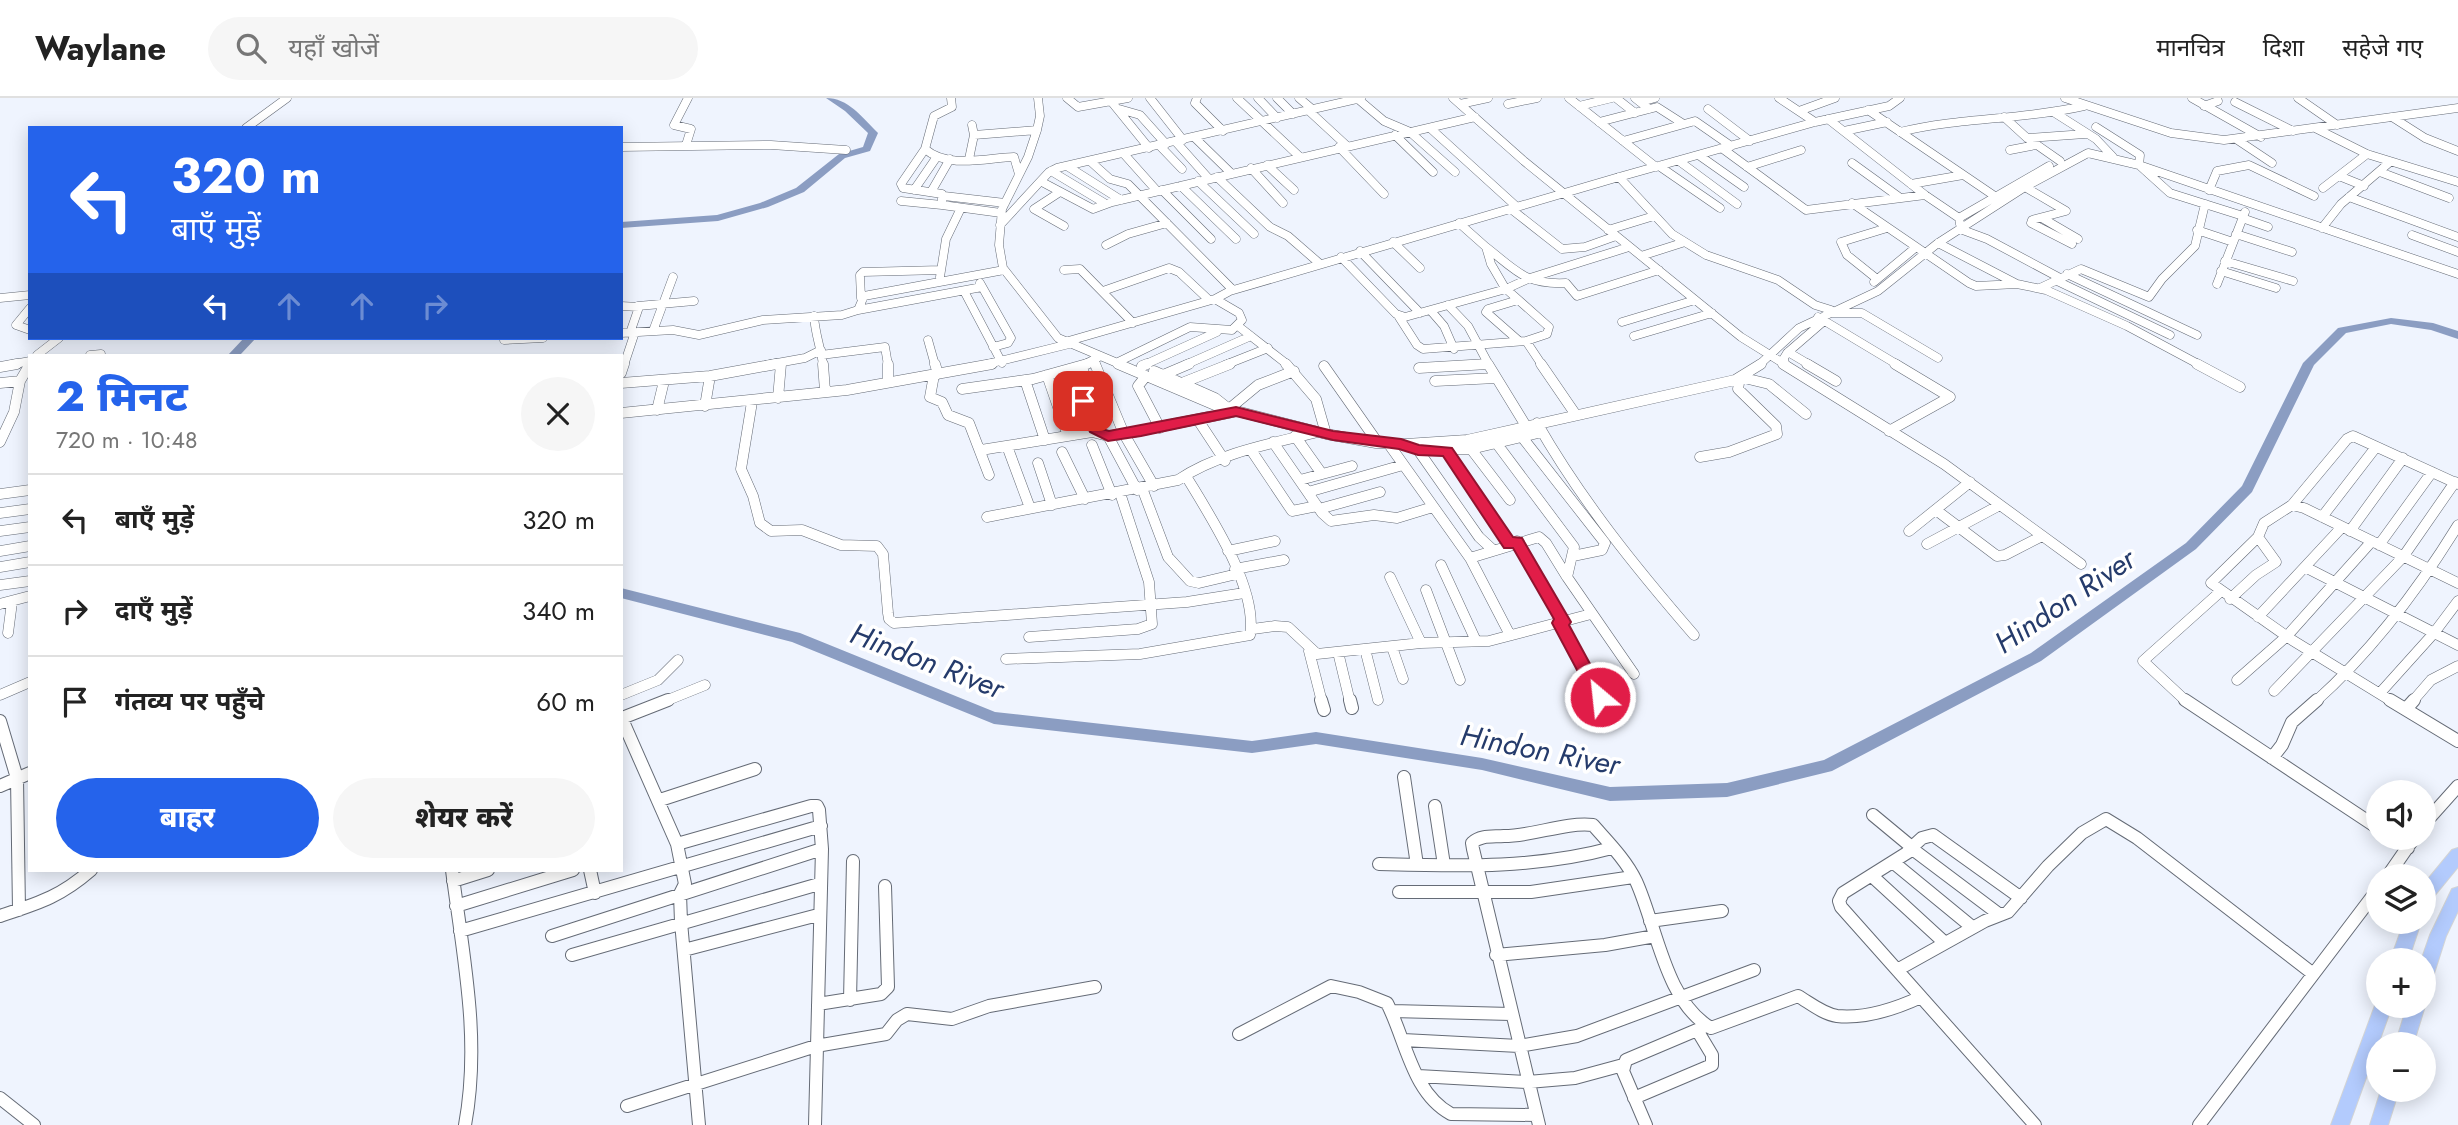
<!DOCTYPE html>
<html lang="hi">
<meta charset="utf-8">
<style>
:root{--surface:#fff;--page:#f6f6f6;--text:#222;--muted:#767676;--line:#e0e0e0;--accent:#2563eb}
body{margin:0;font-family:Jost,"Noto Sans Devanagari",sans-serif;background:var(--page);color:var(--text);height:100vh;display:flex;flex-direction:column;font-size:26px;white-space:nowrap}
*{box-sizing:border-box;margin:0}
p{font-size:23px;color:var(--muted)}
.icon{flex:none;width:38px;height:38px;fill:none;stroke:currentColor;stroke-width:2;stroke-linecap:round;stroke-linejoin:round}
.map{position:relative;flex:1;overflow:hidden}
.drawer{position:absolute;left:28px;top:256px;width:595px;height:518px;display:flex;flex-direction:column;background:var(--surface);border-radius:0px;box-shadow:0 4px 18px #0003}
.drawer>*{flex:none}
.banner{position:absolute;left:28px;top:28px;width:595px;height:214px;border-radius:0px;box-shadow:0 4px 18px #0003;background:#2563eb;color:#fff;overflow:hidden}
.tools{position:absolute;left:2366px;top:682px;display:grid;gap:14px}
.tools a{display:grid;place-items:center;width:70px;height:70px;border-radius:50%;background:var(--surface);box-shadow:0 4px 18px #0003;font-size:35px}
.pin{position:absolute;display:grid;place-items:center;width:60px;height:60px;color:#fff;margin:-30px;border-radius:14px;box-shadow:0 4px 10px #0006}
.me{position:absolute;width:77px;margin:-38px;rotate:332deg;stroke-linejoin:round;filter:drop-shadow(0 0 5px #0008)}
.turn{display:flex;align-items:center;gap:24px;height:147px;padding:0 28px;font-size:32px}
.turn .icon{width:91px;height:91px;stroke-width:2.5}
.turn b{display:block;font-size:49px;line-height:60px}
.lanes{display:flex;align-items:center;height:66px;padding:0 28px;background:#0003;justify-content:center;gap:35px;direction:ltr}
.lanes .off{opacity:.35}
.round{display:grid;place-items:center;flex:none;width:74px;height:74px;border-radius:37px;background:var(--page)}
.head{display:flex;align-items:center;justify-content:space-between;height:119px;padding:0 28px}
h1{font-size:42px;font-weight:800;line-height:52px;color:var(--accent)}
.button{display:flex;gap:14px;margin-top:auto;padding:14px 28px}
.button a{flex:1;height:80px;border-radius:42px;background:var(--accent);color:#fff;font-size:28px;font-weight:800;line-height:80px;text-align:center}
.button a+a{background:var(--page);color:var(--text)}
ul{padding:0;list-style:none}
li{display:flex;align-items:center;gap:21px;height:91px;padding:0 28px;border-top:2px solid var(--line)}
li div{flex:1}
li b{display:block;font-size:26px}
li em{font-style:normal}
header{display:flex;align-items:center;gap:42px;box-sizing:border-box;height:98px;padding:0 35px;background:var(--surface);border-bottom:2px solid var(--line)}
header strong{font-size:33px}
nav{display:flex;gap:38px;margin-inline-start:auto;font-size:24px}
.search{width:490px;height:63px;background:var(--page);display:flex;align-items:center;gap:18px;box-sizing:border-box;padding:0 24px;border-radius:38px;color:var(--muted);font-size:26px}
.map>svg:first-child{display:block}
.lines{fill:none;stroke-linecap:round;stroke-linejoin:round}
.river{fill:#8b9dc2;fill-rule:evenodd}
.minor-far2-casing{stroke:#656b76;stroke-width:9}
.minor-far1-casing{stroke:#656b76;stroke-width:11}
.minor-casing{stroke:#656b76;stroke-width:14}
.major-casing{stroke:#d3d4d4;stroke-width:2}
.minor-far2{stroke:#fff;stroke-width:8}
.minor-far1{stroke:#fff;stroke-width:10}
.minor{stroke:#fff;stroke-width:12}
.major{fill:#b3cbfd;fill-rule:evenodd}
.route{fill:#e11d48;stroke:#92132f;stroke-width:2}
.labels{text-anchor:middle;stroke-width:7;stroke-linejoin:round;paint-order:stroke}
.water-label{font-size:30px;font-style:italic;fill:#253b6b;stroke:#fff}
</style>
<header>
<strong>Waylane</strong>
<div class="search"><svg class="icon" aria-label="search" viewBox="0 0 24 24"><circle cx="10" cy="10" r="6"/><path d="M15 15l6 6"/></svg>यहाँ खोजें</div>
<nav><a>मानचित्र</a><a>दिशा</a><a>सहेजे गए</a></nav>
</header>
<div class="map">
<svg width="2458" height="1027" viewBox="0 0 2458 1027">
<rect width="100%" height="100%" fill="#eff4fe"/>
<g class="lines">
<path class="river" d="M826 0C848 0 862 19 876 33L878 35 870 53 845 60 804 94 768 109 718 123 621 130V124L717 117 760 105 796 90 839 56 863 49 868 35 845 13Z
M2391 220 2433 225 2458 233V241L2431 232 2391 226 2346 235 2314 267 2252 394 2196 451 2041 563 1832 673 1727 699 1610 703 1482 672 1316 646 1252 655 994 626 792 544 621 500V490L800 535 995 614 1252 643 1316 634 1482 660 1610 689 1727 685 1824 662 2031 555 2186 445 2242 388 2303 265 2338 230Z
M244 240H256L240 257H228Z"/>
<g class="minor-far2-casing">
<path id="minor-far2" d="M951 0 952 9 934 18 925 51C948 71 986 60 1014 59L1019 76
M1038 0 1040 18 1037 32 1028 59 1002 111 999 147 1003 170 1058 240 1122 267
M1067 0 1078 9 1128 0
M1150 0 1183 42
M1197 0 1195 5 1223 33
M1237 0 1300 59
M1258 0 1277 20
M1277 0 1293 16
M1299 0 1312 11
M1453 0 1524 63 1741 239 1786 267
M1569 0 1656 69
M1616 0 1635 15
M1635 0 1649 11
M1779 0 1815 24
M2065 0 2171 35 2224 42 2458 10
M2192 0 2261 39
M2298 0 2337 27
M1358 1 1384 23 1410 34 1455 74
M1110 2 1149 50
M1641 4 1655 0
M2235 4 2293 33
M1460 6 1488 0
M1508 6 1537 0
M1579 8 1612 0
M2204 8 2218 3
M1119 11 1140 17 1166 46
M1708 11 1750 43
M1308 12 1347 48
M1868 12 1996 99
M1799 13 1835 0
M2055 15 2096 41 2113 59
M2004 19 2027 40 2060 63
M2392 19 2425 40 2458 53
M1828 21 1925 97 1959 120
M1599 24 1657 9 1682 25
M2096 29 2140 57 2139 67 2170 95 2243 118
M246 30 287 0
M1430 30 1517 109
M2315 30 2367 56 2458 84
M1844 33 1887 24
M1900 34C1961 19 2023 22 2084 8
M974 37 1037 32
M1395 37 1433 74
M1194 39 1231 75
M2027 40 2085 36
M2236 41 2272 65
M1623 43 1695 23 1731 48
M1176 44 1209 81
M686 47 691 31 674 27 688 0
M1159 47 1182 71
M621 49 771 47 846 52
M1339 49 1384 96
M925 51 901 86 903 90 942 96V107L1001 115
M1723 51 1806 112 1925 97
M2010 52 2036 47
M1124 56 1157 93
M1700 58 1744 89
M969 61 974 37 972 27
M1090 63 1110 81 1128 86 1233 192
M1679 63 1737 106
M1852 65 1899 99
M1267 67 1294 92
M1067 68 1121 102
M1659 68 1720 110
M1747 69 1801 52
M1251 70 1283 105
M1051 73 1106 106
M2380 74 2449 100
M2339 78 2364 88
M1217 79 1270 129 1288 138 1319 165
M1619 79 1672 136 1706 157 1778 182 1815 207 1831 212
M1198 83 1254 136
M1042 84 1093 111 1112 104 1475 19
M1911 86 1963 77
M1181 88 1236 141
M2025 89 2066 113 2032 122 2031 125 2072 146
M2323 90 2367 56
M914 92 936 60
M1162 92 1211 141
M2209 92 2217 73 2249 67 2314 98
M931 94 950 61
M1060 94 1034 111 1064 128
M944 98 1005 105
M2349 99 2458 139
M901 103 942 107
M1852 105 1969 185 1976 188 2017 186 2046 192 2127 228 2200 267
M1511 111 1562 151 1585 149 1616 138
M2042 120 2078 141
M2242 120 2268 129
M1459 125 1486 149 1491 166 1505 190 1549 229 1547 236 1526 243 1542 267
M1960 126 1959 120 2049 68
M1000 127 1049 74 1057 70 1361 0
M2322 130 2341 106 2390 64
M1960 131 1987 141 2060 180
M1608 132 1654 118
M2197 132 2233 144
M2236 136 2292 154
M2412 137 2458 154
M1393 144 1420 170
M1938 145 2017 186
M1106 147 1128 136 1167 125
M1486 149C1517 173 1525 187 1566 185L1577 198 1659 172
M1360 153 1420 215
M1641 158 1685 144
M1341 159 1396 216 1405 219 1506 191 1530 180 1629 149
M2225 163 2293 183
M1064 172 1080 171 1133 225
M2221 173 2276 190
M2067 176 2197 237
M940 179 946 141 961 110
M1877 181 1847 157 1841 144 1887 130
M2055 182 2170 237
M1874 184 1915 150
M980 185 1011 240 1008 245 993 249
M2217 186 2245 114
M2040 190 2081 171 2149 199 2162 181 2195 148 2205 106
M964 193 1002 265
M1103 193 1169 170 1179 174 1209 202
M0 200 30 197
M861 200 860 177 863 174 941 172
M1518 202 1488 211 1486 214 1519 243
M1448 207 1468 228 1489 267
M621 208 639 209 630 235
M638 208 694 203
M30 210 16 227 30 232
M858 212 982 189
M1431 213 1444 228 1454 251
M1827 215H1862L1938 260
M814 218C815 236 821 250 823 267
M1399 219 1417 247 1423 251 1526 243
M1818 219 1898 267
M1622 224 1695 202
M1238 228 1288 267
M653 233 673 179
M621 235 673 232 699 237 763 222 842 217 858 212 864 198 1004 172
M1634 238 1712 215
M504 242 543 240
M928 242 935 267
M1065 244 1215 201
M1788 254 1810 267
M37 257 59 240
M90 257 101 256
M821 257 885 249 888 267
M1094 262 1096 267
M1116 265 1190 229 1232 232 1242 222 1239 215 1215 201 1230 193 1619 79 1815 24 1889 8 1900 0
M9 267 30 263
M624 267 635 234
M766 267 805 260 821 252
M984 267 1069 246
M1083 267 1099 259
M1144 267 1217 234
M1185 267 1251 238
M1225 267 1268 250
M1466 267 1488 266
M1759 267 1799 230 1878 193 1938 145 2025 89 2088 55 2139 67 2458 176
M1785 267 1784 260 1787 255 1824 223"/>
</g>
<g class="minor-far1-casing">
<path id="minor-far1" d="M823 266 825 293
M888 266V284
M935 266 938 276
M1095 266 1124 336 1154 388
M1118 266 1217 308 1326 336 1376 345 1406 346 1467 342 1735 282 1761 266
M1286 266 1316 301 1326 336
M1488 266 1526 328
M1541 266 1576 317
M1783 266 1944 366 2081 466
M1807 266 1836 283
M2197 266 2240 289
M1142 268 1147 266
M1324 268 1378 345
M0 269 17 266
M1083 269 1084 278 1077 289 1097 334
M1419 270 1488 266
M1154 273 1215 300 1229 311 1258 287 1294 273
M621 275 624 266
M934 277 930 299 942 304 948 317 969 325 989 377
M1047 277 1068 338
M1163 277 1189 266
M1146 278 1138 288 1160 330
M1025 282 1045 342
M1435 283 1496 280
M0 285 20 283
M621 285 710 278 776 266
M1182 285 1230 266
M962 291 1033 281 1087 266
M778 300 781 266
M752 304 741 371 753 398 760 425 771 433 802 432 841 447 877 448 883 456 888 515 889 521 894 525 1187 504 1244 495
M705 308 710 278
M657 312 664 283
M621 315 847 292 992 266
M1198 322 1225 363
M1537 325C1581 402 1636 470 1694 537
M1889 333 1950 299 1895 266
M1108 338 1137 392
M1295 338 1322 376
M1522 339 1605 445 1602 452 1573 458
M0 344 14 314 20 283 30 266
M1273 344 1322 415 1331 423 1374 417 1397 420 1433 409
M1388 345 1470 460 1510 537
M1497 346 1574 449 1567 479 1634 576
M1092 347 1112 397
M1007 348 1030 410
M1471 351 1510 402
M981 352 1092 334 1108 338 1124 336 1233 314
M1251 352 1292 413 1317 408
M1418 352 1479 439 1492 451
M1424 352 1471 351 1542 334
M1447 353 1510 446
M1062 354 1085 401
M1700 359 1729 354 1777 336 1776 328 1738 291 1740 279 1769 286 1806 316
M1038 365 1052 407
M1300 382 1352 368
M1142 390 1168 459 1190 483 1199 485 1237 476
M1308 394 1403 367
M0 396 30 392
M2292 407 2347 341 2353 338 2458 386
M1319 411 1380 394
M1936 412 1997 458 2005 457 2042 438
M0 415 30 411
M987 419 1178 382C1216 356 1269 346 1314 335
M2322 419 2376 349
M0 433 30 429
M1909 433 1970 384
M2350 433 2403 360
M1517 443 1563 524
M1927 446 2000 407
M2379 447 2432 374
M0 453 30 448
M1228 453 1275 443
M1470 460 1539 439 1546 445 1567 479
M1441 467 1476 543
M0 469 30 464
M2305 469 2458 547
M1235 471 1284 462
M1390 479 1421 545
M0 487 30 483
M1426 492 1460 582
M2230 501 2256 477 2276 464 2258 439
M0 506 30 498
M2258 519 2342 429
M1560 525 1600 599
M1253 531 1275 528 1288 529 1317 556 1421 545 1489 543 1591 516
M8 535 12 504
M1029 539 1138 531 1152 526 1149 484 1120 395
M1392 549 1403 581
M1365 551 1378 602
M1309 553 1322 604
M1338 554 1350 604
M1006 561 1140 556 1250 537C1258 490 1210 418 1186 378
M2237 582 2287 538 2372 443
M2274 593 2403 459 2455 384
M2380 595 2434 535 2458 503
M0 597 30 584
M621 597 658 582 678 562
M663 604 705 587
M2187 604 2143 563 2220 494
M2315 604C2372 553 2418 492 2458 427
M2393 604 2292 542 2211 485 2258 439 2264 425 2292 407 2304 410 2458 485
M2412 604 2431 582 2458 568"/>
</g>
<g class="minor-casing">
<path id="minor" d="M1321 602 1324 612
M1350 602 1352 610
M2185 602 2378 730
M2390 602 2458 643
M2406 611 2414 602
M621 619 677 746 685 786 680 796 681 824 699 1027
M622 620 668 602
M0 623 17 680 19 812
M2272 660 2282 647 2292 624 2317 602
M1404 679 1417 767
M0 688 30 675
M660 702 755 671
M1435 708 1444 767
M1873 717 1908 746 1910 753 1843 795 1839 803 1841 809 2035 1027
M2424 726 2458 688
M2393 740 2408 750
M677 746 811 708H817L819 712 822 751 815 1027
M1894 765 1972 829
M1379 766C1458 768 1535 771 1612 750
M452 772C463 858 481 941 465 1027
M590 772 595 795
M1872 778 1945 845
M2387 779 2414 740
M453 783 488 772
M1399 794H1531L1633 779
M456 808 573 772
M2000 817 1911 750 1922 740 1933 737 2021 800
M0 818C39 805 60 799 91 772
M1650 823 1722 813
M460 833 821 728
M552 838 822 751
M684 852 818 817
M572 857 819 786
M1496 857 1605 847 1655 838
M1897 872 1985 823 2008 814 2048 768 2082 735 2106 721 2137 740 2312 875
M850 902 853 763
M818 906 881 896 888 889 885 788
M1392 913 1511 916
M1239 936 1331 888 1359 894 1387 905C1406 942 1412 995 1451 1016L1536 1017
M1403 942 1519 948 1577 938 1754 872
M1418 978 1528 984 1575 980 1623 967
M0 1000 34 1027
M1634 1000 1712 967V957L1697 932
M627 1008 816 948 886 936 897 922 907 916 952 921 989 908 1095 889
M1539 1027 1473 751 1472 745C1481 737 1492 739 1504 738 1534 738 1564 724 1593 727 1608 744 1626 762 1636 783 1657 829 1665 903 1711 930L1798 898C1810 905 1823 916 1837 918 1866 921 1895 911 1921 899
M1646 1027 1623 973 1626 962 1704 929
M2199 1027 2378 791"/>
</g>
<g class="major-casing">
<path id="major" d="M2458 750V769L2430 803 2424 805V786L2452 752Z
M2458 789V813L2446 838 2430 888 2424 890V863H2421L2430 837 2452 791Z
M2404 824H2421L2408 863H2390Z
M2377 902 2378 908H2392L2349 1027H2331Z
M2424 906 2425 908 2413 947H2395L2407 908H2424Z
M2381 992H2399L2388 1027H2370Z"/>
</g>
<use href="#minor-far2" class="minor-far2"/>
<use href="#minor-far1" class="minor-far1"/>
<use href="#minor" class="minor"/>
<use href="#major" class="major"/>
</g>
<path class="route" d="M1083 299 1090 303 1102 331 1109 333 1236 309 1333 333 1401 341 1419 347 1452 350 1513 439 1522 440 1571 524 1569 527 1608 599 1606 604H1594L1552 525 1554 521 1513 450H1504L1443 358 1418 357 1399 351 1333 342 1236 318 1141 338 1108 343 1090 334 1077 303Z"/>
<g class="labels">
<g class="water-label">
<text transform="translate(2065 503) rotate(-34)" y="10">Hindon River</text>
<text transform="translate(927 563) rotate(21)" y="10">Hindon River</text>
<text transform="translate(1540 652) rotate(11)" y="10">Hindon River</text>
</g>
</g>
</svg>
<div class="tools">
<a><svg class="icon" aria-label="sound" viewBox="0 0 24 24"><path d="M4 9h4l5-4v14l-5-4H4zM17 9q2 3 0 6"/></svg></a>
<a><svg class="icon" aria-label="layers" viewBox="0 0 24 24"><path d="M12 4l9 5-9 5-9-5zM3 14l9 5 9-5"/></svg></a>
<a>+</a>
<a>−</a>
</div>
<div class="pin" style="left:1083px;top:303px;background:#d93025"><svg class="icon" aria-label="arrive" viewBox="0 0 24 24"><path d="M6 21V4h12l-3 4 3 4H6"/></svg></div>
<svg class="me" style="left:1600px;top:599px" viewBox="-20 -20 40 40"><circle r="17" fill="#e11d48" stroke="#fff" stroke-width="3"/><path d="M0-11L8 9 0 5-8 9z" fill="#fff"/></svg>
<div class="banner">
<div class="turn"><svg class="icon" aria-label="left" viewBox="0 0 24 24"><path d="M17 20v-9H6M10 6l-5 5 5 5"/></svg><div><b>320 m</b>बाएँ मुड़ें</div></div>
<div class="lanes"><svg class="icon" aria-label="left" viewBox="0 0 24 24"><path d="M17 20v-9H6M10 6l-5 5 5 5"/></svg><svg class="icon off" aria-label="ahead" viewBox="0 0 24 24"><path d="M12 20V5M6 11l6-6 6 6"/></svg><svg class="icon off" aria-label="ahead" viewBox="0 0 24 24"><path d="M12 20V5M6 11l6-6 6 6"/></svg><svg class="icon off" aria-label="right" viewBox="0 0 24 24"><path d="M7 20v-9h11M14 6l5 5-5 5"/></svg></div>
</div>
<section class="drawer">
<div class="head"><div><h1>2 मिनट</h1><p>720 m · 10:48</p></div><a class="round"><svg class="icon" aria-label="close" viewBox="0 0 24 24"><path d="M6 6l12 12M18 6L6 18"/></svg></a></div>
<ul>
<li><svg class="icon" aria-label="left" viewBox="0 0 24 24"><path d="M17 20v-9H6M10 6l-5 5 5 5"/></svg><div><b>बाएँ मुड़ें</b></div><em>320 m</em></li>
<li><svg class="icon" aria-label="right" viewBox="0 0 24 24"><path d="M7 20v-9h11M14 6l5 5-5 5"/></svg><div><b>दाएँ मुड़ें</b></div><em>340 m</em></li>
<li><svg class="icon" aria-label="arrive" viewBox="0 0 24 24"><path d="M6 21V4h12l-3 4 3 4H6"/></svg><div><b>गंतव्य पर पहुँचे</b></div><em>60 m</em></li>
</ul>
<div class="button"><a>बाहर</a><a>शेयर करें</a></div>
</section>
</div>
